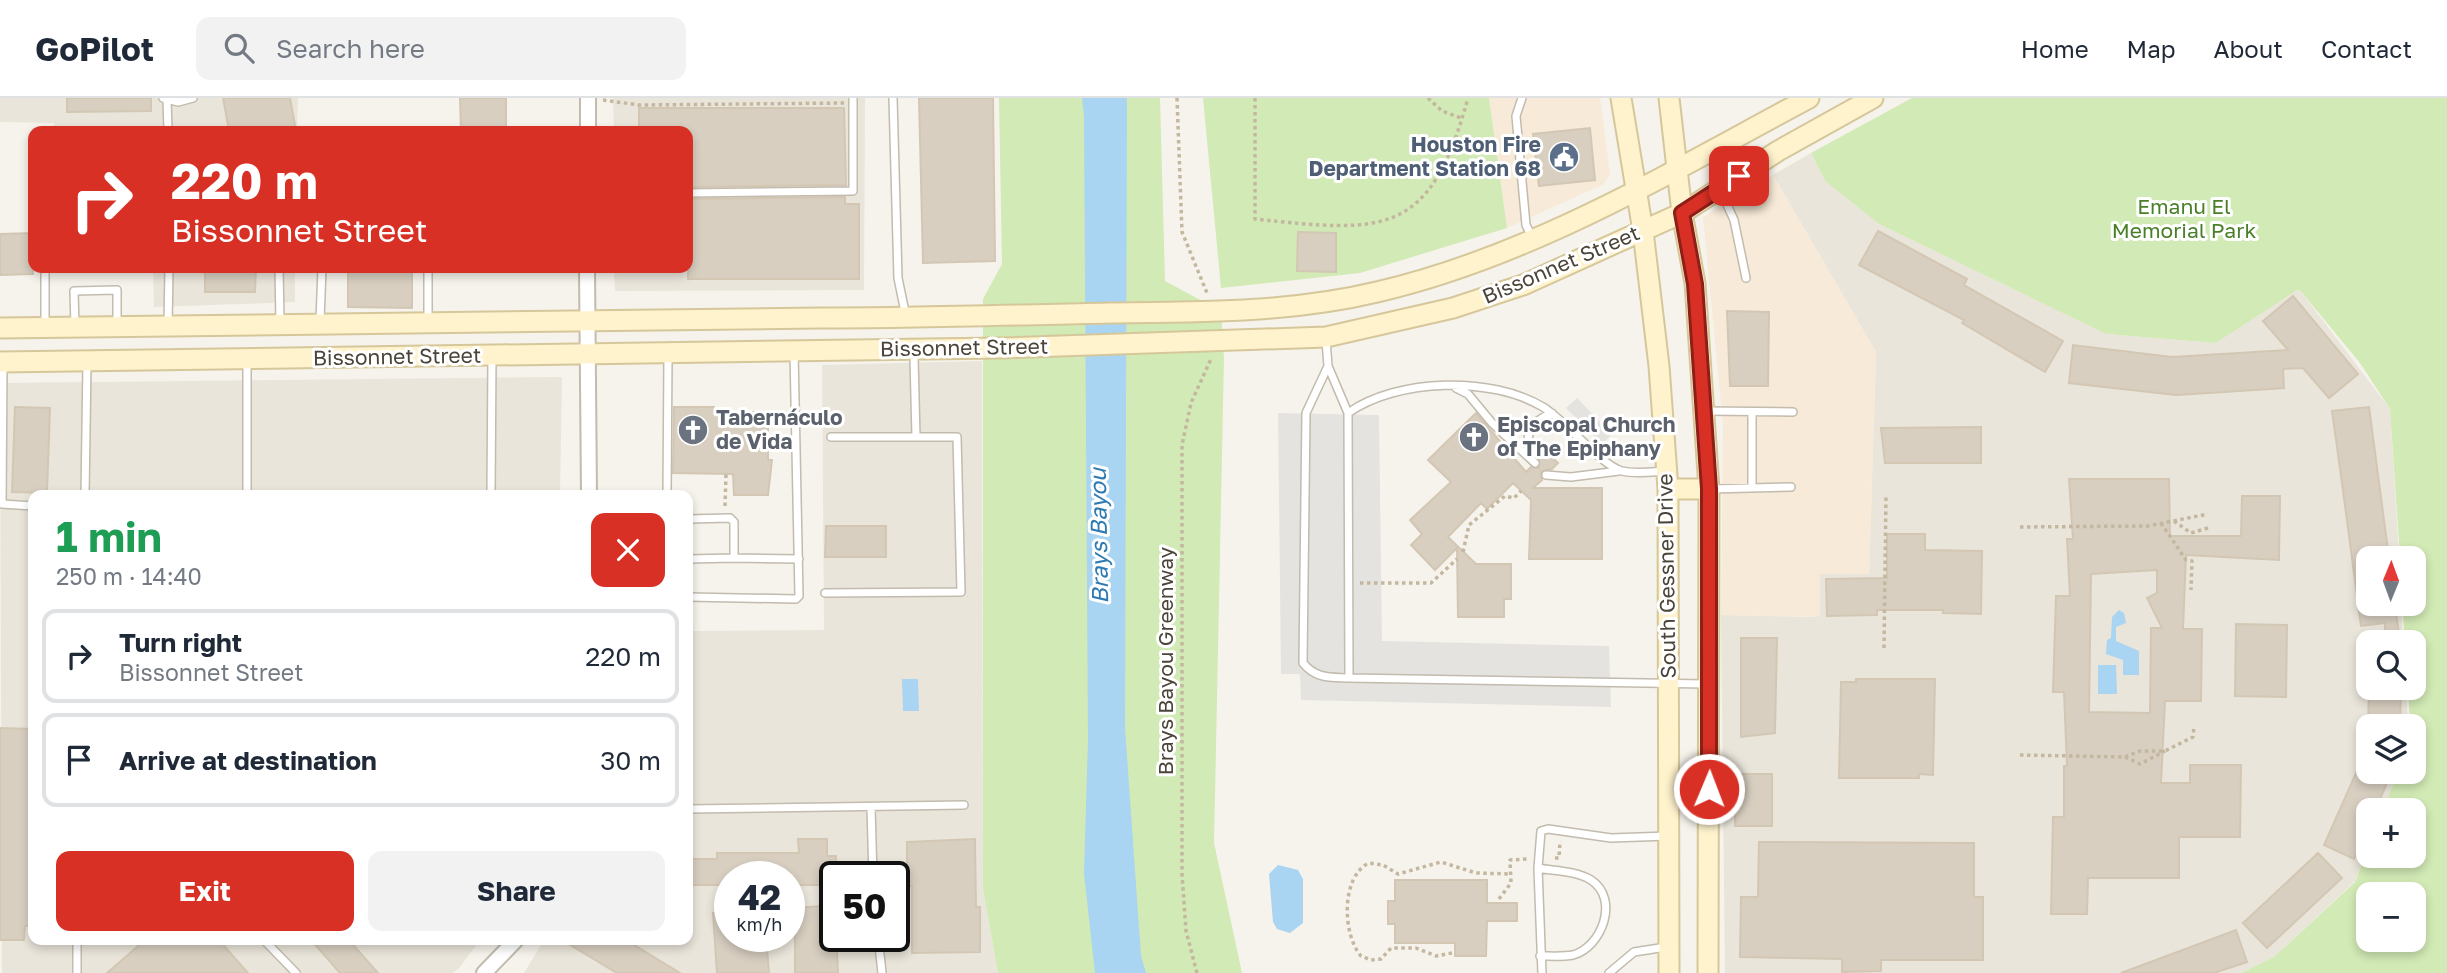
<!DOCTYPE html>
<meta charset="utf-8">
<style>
:root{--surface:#fff;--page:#f2f2f3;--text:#1f2937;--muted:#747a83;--line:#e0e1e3;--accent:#d93025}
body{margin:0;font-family:"Golos Text",sans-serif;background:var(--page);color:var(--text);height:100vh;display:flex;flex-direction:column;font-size:26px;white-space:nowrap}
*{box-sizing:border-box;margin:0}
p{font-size:23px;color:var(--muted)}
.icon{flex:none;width:38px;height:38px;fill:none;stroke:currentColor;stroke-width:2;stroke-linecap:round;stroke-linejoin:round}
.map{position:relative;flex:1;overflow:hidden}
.panel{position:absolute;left:28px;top:392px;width:665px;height:455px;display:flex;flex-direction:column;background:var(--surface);border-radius:14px;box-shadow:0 4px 10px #0003}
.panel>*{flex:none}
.guide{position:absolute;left:28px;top:28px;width:665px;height:147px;border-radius:14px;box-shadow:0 4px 10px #0003;background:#d93025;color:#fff;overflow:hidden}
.needle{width:46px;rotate:1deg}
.controls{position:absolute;left:2356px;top:448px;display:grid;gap:14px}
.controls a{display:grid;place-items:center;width:70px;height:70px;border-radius:14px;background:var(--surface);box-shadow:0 4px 10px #0003;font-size:35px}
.speed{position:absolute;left:714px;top:763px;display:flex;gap:14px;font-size:35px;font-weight:700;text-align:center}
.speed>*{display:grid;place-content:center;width:91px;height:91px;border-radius:50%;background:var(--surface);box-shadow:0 4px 10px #0003;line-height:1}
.speed small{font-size:18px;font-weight:400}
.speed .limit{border:4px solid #111;border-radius:10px;background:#fff;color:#111}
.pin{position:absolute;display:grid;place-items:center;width:60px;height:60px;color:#fff;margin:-30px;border-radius:14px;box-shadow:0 4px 10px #0006}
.me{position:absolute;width:77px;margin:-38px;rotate:1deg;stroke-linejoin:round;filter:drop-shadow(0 0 5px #0008)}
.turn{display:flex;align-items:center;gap:24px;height:147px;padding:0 28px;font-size:32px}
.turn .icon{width:91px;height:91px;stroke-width:2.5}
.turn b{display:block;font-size:49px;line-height:60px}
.round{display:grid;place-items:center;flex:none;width:74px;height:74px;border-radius:14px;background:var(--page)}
.headline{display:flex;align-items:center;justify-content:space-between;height:119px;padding:0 28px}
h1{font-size:42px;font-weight:700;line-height:52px;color:#1e9e55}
.button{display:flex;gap:14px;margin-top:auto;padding:14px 28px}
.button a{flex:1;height:80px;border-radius:14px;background:var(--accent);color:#fff;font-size:28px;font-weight:700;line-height:80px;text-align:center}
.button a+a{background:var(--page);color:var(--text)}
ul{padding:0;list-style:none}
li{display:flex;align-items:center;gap:21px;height:94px;margin:0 14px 10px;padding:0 14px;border:4px solid var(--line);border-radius:14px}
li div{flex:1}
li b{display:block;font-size:26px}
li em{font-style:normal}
header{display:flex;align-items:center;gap:42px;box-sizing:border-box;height:98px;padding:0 35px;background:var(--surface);border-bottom:2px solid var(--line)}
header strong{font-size:33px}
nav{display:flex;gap:38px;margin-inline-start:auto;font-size:24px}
.search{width:490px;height:63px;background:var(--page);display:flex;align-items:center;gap:18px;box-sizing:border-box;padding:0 24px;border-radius:14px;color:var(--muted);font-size:26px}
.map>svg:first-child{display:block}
.residential{fill:#eae5da;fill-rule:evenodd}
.commercial{fill:#f7ead8}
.green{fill:#d2eab5;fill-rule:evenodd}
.parking{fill:#e5e3e0}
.water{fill:#a9d4f2}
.building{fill:#d8cfc1;stroke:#d3c7b4;stroke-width:2;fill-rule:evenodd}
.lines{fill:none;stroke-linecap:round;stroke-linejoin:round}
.service-casing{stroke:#c2bbae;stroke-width:10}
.minor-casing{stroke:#c2bbae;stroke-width:18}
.secondary-casing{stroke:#d6c79b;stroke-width:23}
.path{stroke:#c4b79f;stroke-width:3.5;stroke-dasharray:3.5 3.5;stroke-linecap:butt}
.service{stroke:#fff;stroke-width:7}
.minor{stroke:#fff;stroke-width:14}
.secondary{stroke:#fff3cd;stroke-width:19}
.route-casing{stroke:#8d1f18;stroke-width:18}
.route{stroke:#d93025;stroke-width:12}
.labels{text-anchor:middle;stroke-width:6;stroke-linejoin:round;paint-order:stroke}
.service-label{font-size:21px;font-weight:bold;fill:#4e5e75;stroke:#fff;text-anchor:end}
.park-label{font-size:21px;fill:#4a7f2a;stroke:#fff}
.street-label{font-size:21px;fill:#4b4439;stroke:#fff}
.worship-label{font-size:21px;font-weight:bold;fill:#5b616d;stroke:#fff;text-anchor:start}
.water-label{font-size:23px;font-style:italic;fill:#2e7ab2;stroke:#fff}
</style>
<header>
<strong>GoPilot</strong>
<div class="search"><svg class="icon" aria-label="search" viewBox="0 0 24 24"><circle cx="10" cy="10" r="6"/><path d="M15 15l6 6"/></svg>Search here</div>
<nav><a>Home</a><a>Map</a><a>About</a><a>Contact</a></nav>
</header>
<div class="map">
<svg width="2447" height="875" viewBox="0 0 2447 875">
<rect width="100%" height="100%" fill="#f6f3ec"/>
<path class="residential" d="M0 0H298L297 33H54V25L0 24Z
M613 0H865L864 192 615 193 614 170H688V33H614Z
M1811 55 1825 83 1879 126 2106 236 2216 245 2299 191 2390 311 2399 460H2368V506H2401L2403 544H2368V590H2406L2408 628H2368V674H2398L2383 712H2368V750L2355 783 2274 859 2241 875H1725L1721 517 1816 519 1820 516 1819 476H1869L1876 254 1773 77Z
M153 170H295V204L154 209Z
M982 263 983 791 998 875H524L544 842H688V533L824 532 822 267ZM730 779H789V838H730ZM835 779H894V838H835Z
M562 279 560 397H33V842H480L460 869 453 875H2L0 285Z"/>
<path class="commercial" d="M1489 0H1600L1610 76 1604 86 1507 130Z
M1773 77 1876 254 1869 476H1820V516L1816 519 1721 517 1723 326 1703 119Z"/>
<path class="green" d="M999 0H1160L1165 183 1221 213 1224 260 1214 745 1242 875H998L983 791V201L1002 166Z
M1203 0H1489L1507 130 1360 175 1221 190Z
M1912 0H2447V875H2241L2274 859 2355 784 2368 750V758H2413V712H2383L2398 674H2413V628H2410L2408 590H2413V544H2405L2402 506H2413V460H2400L2390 311 2360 265 2299 191 2216 245 2106 236 1879 126 1825 83 1811 55ZM2368 796H2413V842H2368Z"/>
<path class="parking" d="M1577 300 1612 336 1602 346 1566 310Z
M1278 315 1379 317 1382 543 1609 548 1611 609 1301 602 1300 576H1281Z"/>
<path class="water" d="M1082 0H1127L1125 630 1141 858 1146 875H1095L1084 775 1088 642 1084 18Z
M2119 512 2124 515 2126 525 2116 529V543L2139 553V577H2123V562L2106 556 2107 542 2111 540 2112 519Z
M2098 567H2116L2117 596H2098Z
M902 581H918L919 613H903Z
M1278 767 1298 772 1303 781V825L1290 835 1277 831 1273 824 1269 776Z"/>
<path class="building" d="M67 0H151V13L67 14Z
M223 0H290L296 33H229Z
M460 0H506V33H461Z
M919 0H993L995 163 923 165Z
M639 10H844L846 87 688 89V33H639Z
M1590 30 1595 82 1539 88 1533 36Z
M845 99V106H859V181H688V101Z
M1878 133 1967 181 1964 187 2063 243 2045 274 1962 225 1964 222 1859 167Z
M1298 134 1336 135V174L1297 173Z
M33 135V176L0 177V136Z
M205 170H256L255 194H205Z
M348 170H412V210L348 209Z
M2293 198 2358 276 2329 300 2303 270 2283 271 2284 290 2209 295 2176 297 2069 285 2073 247 2172 259 2288 252 2263 223Z
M1727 213 1769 214 1768 288H1730Z
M15 309 50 310 47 395 12 394Z
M674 309H714V314H768V362H772L768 397H734L733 376 673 375Z
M2369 309 2389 460H2368V506H2395L2400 544H2385V525L2361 528 2342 385 2332 313Z
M1476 315 1526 374 1531 369 1539 370V361L1546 354 1558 365 1552 371 1541 373 1542 382 1533 390H1602V461H1529L1531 402 1513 385 1487 411 1481 405 1448 439 1476 466H1511V501H1504V519H1458L1457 450 1435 472 1411 447 1422 436 1410 422 1451 384 1428 362Z
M1981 329V365H1885L1881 330Z
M2069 381H2169L2170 438H2241L2242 398H2280L2279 462 2186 457 2183 531H2202L2201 603H2165L2161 685H2190V667H2241L2240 739H2179V780H2088L2087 816H2051L2053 719H2064V668H2067L2064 594H2053L2056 498H2070L2067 441H2073ZM2157 472V495L2147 500 2162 530H2151L2150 615 2089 614 2091 476Z
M826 428H886V459H825Z
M1887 436H1925V452L1982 453 1981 516 1943 515V512H1877V517L1827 518 1826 481 1887 480Z
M2236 526 2287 527 2286 599 2235 598Z
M1741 540H1777L1775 635 1741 639Z
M1856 581H1935L1933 677 1919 676V680H1839L1841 584H1856Z
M2369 590H2401L2400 628H2368Z
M0 630 33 631V828H25L24 842H0Z
M2368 648V674H2392L2375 712H2368V729L2354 761 2324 747Z
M1735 676H1772V728H1735Z
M798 741H827V758H836L835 787H794V779H730V787H688V761H717V755H799Z
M975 741 976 809H980V854L912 855V788H907V744Z
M1759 744 1974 745V799H1983V862H1881V873L1842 874V861L1740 859 1741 799H1758Z
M2318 755 2342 780 2267 850 2243 825Z
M1395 782H1487V805H1517V823H1487L1486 858H1455V845H1395V826H1388V803H1395Z
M835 807 838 875H795V810Z
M730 814V838H766L769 875H717L713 815Z
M2236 832 2247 864 2214 875H2121Z
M145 842H219L248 875H107Z
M311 842H349L378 875H340Z
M562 842H626L680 875H617Z"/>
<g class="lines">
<g class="service-casing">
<path id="service" d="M163 0 178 4 193 0
M893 0 898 180 906 219
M1522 0 1516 18 1526 127 1532 139
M167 2 168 33
M1720 91 1734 122 1746 180
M688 95 853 93V0
M45 170V229
M279 170 280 225
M428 170V222
M320 223 322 170
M168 228 169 170
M75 229 74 193 117 192V227
M1326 242 1328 268 1348 315 1349 580 1706 586
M910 253 914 260 916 339
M247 261V397
M3 264 2 406 33 408
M1328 268 1306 315 1303 565C1316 581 1330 579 1349 580
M1456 290 1468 296 1492 325 1535 365
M1705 313 1793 314
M1752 314V390
M1348 315C1398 280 1491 278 1543 309 1566 323 1602 368 1622 373 1635 376 1651 374 1665 373
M1530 360C1524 337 1530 324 1552 315
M1546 377 1571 379 1619 373
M1711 391 1791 389
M85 397 87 265
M491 397 492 258
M667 397 668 258
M688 421 730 420 734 424V460L799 461
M688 461 734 460
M825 495 961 494 957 339H831
M688 499 796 501 799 498 794 253
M871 709 873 779
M688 711 964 707
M1538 770C1555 773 1577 773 1591 782 1620 801 1602 849 1573 857 1563 859 1550 858 1540 858
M878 838 882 875
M264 842 296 875
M77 875V842
M1542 875 1538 770 1541 733 1548 731 1611 740 1668 738
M1609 875 1634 854 1666 849"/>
</g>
<g class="minor-casing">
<path id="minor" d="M588 33V0
M587 170 589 397
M484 875 516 842"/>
</g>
<g class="secondary-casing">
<path id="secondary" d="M1621 0 1643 133 1659 268 1668 391 1669 875
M1669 0 1682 115 1695 185 1709 391 1708 875
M0 230C273 227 546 221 820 220 916 220 1012 217 1109 215 1199 214 1289 215 1377 194 1532 158 1670 74 1809 0
M0 264 1000 250 1326 239 1453 210 1523 187 1682 115 1778 53 1873 0
M1668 391H1709"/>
</g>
<path class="path" d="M1177 0 1182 134 1207 195
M1255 0V121C1385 135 1430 139 1468 0
M1428 0 1442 13 1461 20
M603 2 639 7 844 5
M725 408 726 376
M2174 423 2191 435 2208 430
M2161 425 2186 462 2192 463 2191 492
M2020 429 2148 428 2208 416
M1463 454 1469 427 1505 398 1514 400 1521 393
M1360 485H1431L1457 461
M1884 550 1886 397
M2020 657 2125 659 2140 666 2165 653
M2125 659 2140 653H2165L2193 639 2194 629
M1555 760H1559L1560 743
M1499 801 1511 785 1510 762 1527 761
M1452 855 1436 858 1416 850H1391L1381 861 1371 862 1361 858C1342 836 1341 778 1369 765L1383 767 1398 776 1441 764 1476 775 1511 776
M1197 875 1186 833 1182 776V347L1191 305 1211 261"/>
<use href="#service" class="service"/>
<use href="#minor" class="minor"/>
<use href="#secondary" class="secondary"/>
</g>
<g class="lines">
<g class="route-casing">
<path id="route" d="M1709 691V391L1695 186 1682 115 1739 78"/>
</g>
<use href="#route" class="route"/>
</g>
<defs>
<g id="civic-disc" transform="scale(1.575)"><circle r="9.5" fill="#5c6f8a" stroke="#fff"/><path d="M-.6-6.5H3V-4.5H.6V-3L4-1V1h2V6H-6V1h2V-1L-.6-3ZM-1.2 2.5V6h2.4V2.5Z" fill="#fff"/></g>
<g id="church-disc" transform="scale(1.575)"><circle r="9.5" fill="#6b7280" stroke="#fff"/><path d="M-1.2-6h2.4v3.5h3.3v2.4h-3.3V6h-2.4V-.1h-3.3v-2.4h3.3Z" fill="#fff"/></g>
</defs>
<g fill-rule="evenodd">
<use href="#civic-disc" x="1564" y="59"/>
<use href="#church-disc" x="693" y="332"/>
<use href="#church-disc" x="1474" y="339"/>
</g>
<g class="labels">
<g class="service-label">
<text x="1541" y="54">Houston Fire<tspan x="1541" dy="24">Department Station 68</tspan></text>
</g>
<g class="park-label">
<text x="2184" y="116">Emanu El<tspan x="2184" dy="24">Memorial Park</tspan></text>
</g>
<g class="street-label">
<text transform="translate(1561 167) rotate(-23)" y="7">Bissonnet Street</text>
<text transform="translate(964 250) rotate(-1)" y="7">Bissonnet Street</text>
<text transform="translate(397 259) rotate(-1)" y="7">Bissonnet Street</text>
<text transform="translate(1667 478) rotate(-91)" y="7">South Gessner Drive</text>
<text transform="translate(1166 563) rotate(-90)" y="7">Brays Bayou Greenway</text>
</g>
<g class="worship-label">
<text x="716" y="327">Tabernáculo<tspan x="716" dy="24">de Vida</tspan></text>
<text x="1497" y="334">Episcopal Church<tspan x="1497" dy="24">of The Epiphany</tspan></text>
</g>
<g class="water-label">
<text transform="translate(1099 438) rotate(-91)" y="8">Brays Bayou</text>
</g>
</g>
</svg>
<div class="controls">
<a><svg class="needle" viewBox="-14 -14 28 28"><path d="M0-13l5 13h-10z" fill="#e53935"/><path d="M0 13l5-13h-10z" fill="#747a83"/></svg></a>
<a><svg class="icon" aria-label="search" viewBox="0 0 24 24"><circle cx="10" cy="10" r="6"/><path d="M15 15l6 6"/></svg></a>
<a><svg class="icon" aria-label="layers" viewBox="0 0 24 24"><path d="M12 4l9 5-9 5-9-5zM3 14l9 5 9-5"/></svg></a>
<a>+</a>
<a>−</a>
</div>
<div class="speed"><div>42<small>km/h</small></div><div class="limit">50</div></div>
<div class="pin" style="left:1739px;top:78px;background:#d93025"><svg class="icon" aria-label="arrive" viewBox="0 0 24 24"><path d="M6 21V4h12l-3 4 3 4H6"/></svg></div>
<svg class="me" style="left:1709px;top:691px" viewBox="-20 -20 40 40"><circle r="17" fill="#d93025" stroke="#fff" stroke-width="3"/><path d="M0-11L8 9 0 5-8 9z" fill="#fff"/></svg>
<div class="guide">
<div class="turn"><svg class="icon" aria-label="right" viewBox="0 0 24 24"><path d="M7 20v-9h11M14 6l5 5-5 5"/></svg><div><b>220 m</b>Bissonnet Street</div></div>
</div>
<section class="panel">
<div class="headline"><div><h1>1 min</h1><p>250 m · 14:40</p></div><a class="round" style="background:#d93025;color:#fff"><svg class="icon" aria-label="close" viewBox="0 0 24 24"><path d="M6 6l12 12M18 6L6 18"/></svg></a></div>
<ul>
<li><svg class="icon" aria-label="right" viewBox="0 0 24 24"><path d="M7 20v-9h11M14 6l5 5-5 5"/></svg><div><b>Turn right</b><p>Bissonnet Street</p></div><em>220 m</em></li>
<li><svg class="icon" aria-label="arrive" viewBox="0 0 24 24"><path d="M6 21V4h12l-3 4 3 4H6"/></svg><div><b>Arrive at destination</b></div><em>30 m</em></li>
</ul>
<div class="button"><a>Exit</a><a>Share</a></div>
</section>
</div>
